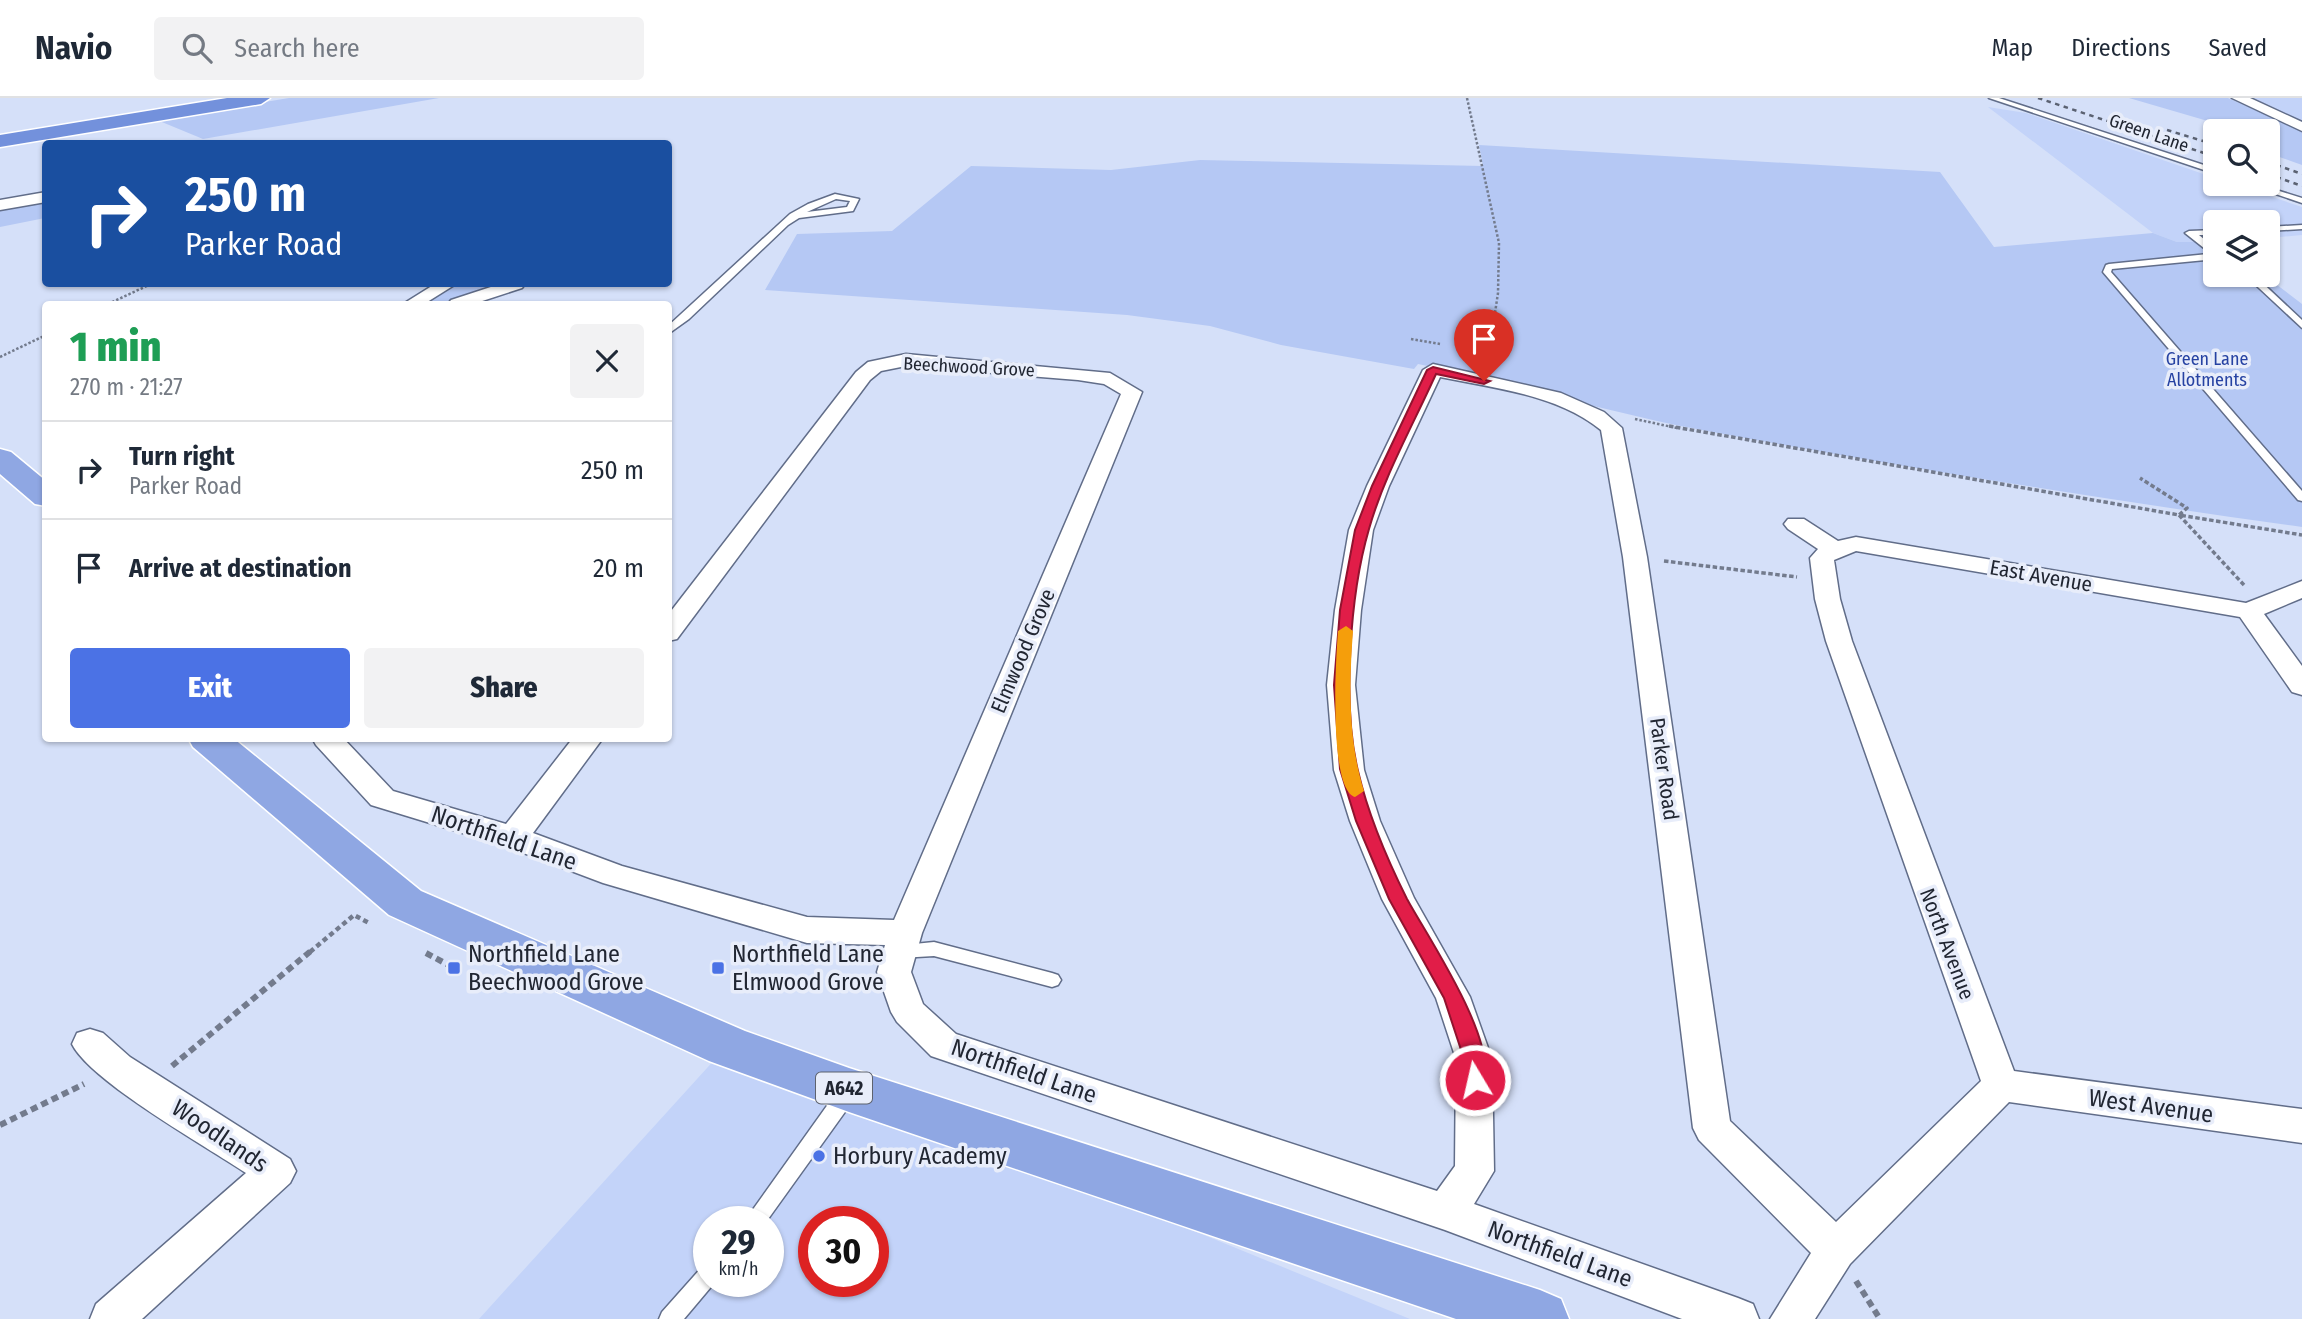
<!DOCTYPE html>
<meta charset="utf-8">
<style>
:root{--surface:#fff;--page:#f2f2f3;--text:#1f2937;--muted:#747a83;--line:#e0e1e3;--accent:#4b72e5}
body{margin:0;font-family:"Fira Sans Condensed",sans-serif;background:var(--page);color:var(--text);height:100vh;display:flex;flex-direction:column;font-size:26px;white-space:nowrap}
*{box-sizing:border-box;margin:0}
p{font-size:23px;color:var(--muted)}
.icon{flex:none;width:38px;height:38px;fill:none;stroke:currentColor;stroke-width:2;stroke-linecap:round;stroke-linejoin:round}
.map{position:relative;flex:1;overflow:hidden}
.details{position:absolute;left:42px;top:203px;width:630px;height:441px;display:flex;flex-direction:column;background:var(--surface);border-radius:7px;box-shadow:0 2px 5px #0004}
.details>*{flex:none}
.top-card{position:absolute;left:42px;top:42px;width:630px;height:147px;border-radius:7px;box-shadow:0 2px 5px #0004;background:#1a4fa0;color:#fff;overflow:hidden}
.tools{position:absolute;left:2203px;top:21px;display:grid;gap:14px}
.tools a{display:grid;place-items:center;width:77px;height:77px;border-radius:7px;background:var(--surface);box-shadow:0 2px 5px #0004;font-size:35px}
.speed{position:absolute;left:693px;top:1108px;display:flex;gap:14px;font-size:35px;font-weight:700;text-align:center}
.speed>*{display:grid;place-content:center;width:91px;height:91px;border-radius:50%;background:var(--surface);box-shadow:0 2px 5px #0004;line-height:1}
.speed small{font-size:18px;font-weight:400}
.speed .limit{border:10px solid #d22;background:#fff;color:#111}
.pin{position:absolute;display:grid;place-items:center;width:60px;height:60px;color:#fff;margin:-72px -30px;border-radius:50% 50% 50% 0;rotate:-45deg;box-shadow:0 0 7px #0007}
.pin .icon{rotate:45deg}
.me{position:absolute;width:77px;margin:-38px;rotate:351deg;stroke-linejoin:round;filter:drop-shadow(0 0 5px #0008)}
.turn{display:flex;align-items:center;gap:24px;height:147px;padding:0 28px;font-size:32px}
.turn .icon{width:91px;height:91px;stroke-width:2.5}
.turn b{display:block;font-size:49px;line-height:60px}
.round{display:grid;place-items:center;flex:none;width:74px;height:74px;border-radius:7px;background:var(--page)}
.overview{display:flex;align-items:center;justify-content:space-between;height:119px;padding:0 28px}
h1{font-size:42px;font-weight:800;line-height:52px;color:#1e9e55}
.primary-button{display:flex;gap:14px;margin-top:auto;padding:14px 28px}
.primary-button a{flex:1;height:80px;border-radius:7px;background:var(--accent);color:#fff;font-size:28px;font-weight:800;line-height:80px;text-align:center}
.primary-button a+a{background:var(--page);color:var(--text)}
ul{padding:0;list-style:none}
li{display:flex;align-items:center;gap:21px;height:98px;padding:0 28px;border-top:2px solid var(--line)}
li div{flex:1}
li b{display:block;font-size:26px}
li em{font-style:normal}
header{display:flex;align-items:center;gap:42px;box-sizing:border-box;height:98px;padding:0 35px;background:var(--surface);border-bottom:2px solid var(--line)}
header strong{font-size:33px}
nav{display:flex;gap:38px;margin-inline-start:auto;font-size:24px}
.search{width:490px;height:63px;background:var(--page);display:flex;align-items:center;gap:18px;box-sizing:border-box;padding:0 24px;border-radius:7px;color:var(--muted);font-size:26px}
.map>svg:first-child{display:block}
.built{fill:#c3d3f9;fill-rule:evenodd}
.green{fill:#b5c8f4}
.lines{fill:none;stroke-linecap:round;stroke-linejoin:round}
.service-casing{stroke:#616d89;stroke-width:3}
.minor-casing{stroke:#616d89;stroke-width:3}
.trunk-casing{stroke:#fff;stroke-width:3}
.motorway-casing{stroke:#fff;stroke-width:3}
.path-far3{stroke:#737b8d;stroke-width:2.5;stroke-dasharray:2.5 2;stroke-linecap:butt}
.path-far2{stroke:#737b8d;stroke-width:3.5;stroke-dasharray:4.5 2.5;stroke-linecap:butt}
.path-far1{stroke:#737b8d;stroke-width:4.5;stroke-dasharray:5 3.5;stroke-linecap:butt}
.path{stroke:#737b8d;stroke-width:6;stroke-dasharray:7 4.5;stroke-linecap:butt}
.service{fill:#fff;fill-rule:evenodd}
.minor{fill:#fff;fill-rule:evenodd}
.trunk{fill:#8fa7e3;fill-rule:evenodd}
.motorway{fill:#7391dc;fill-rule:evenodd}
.rail{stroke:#5b6272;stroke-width:2.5;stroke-dasharray:4.5 4.5;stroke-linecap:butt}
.route{fill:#e11d48;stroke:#92132f;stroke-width:2}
.slow{fill:#f59e0b}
.poi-dot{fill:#4b72e5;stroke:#e8edfa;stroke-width:2.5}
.labels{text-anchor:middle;stroke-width:7;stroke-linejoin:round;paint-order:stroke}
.far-street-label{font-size:18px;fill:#212632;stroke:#e8edfa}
.far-park-label{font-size:18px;fill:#2642a2;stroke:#e8edfa}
.shield{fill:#e8edfa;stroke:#5d626e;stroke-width:2}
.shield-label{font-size:19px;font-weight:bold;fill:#212632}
.street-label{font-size:21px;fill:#212632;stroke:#e8edfa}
.near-street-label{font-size:24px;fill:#212632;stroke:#e8edfa}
.near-poi-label{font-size:24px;fill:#212632;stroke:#e8edfa;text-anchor:start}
</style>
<header>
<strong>Navio</strong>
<div class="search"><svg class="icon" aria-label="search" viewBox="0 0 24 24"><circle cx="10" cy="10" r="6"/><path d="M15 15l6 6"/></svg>Search here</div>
<nav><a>Map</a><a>Directions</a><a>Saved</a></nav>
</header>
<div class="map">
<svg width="2302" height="1221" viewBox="0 0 2302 1221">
<rect width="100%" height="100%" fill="#d5e0f9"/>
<path class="built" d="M2249 0H2302V24Z
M1988 9 2026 15 2215 80 2216 86H2233L2302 109V137L2268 140V124H2216L2215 144H2177L2153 135Z
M727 948 849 992 1410 1221H479ZM709 1124H768V1183H709ZM814 1124H873V1183H814Z"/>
<path class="green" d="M289 0H439L203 41 157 22Z
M2129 0H2228L2302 33V67L2268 55V33H2242Z
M1479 47 1940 74 1994 149 2153 135 2177 144H2215L2216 177H2264L2302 206V429C2101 401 1901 369 1702 332 1606 314 1513 285 1418 266L1414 271 1281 247 1210 228 1127 217 765 192 797 136 892 133 971 68 1111 72 1200 62 1483 68Z
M45 99V120L0 129V107Z
M447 186H516L457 206H412Z"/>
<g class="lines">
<g class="service-casing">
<path id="service" d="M1989 0H1999L2216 71V76Z
M2246 86H2257L2302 100V105Z
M835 96 859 101 853 113 799 120 788 127 689 221 668 236V228L790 116 808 106ZM836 101 850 103 847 109 807 114Z
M2302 127V131L2268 133V129Z
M2216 132V137H2199L2216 151V161L2112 171 2111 174 2302 393V403L2298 402 2103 174 2106 167 2109 166 2208 156 2209 154 2185 135 2189 133Z
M2245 177H2254L2302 222V230Z
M934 844 1052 875 1058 877 1061 882 1058 887 1052 889 934 858 900 860 894 858 892 853 894 848Z
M848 986 855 988 857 994 855 1000 766 1124H744L841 988Z
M709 1166V1183H716L684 1221H659L662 1214 702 1169Z"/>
</g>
<g class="minor-casing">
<path id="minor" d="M2232 0H2250L2302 24V33Z
M46 94V104L0 112V102Z
M435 186H456L424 206H403Z
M500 186H525L522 190 473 206H448L451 202Z
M906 256 1110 275 1142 294 922 835 911 874 923 906 956 936 1437 1093 1455 1068 1456 961 1436 900 1382 801 1350 723 1334 672 1327 587 1335 512 1349 432 1367 388 1423 272 1433 266 1561 295 1604 314 1622 330 1647 459 1730 1023 1836 1124 1981 983 1826 543 1815 501 1810 460 1818 451 1788 431 1784 426 1788 421H1804L1838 443 1856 439 2246 505 2302 483V500L2264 516 2302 568V597L2292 594 2240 519 1856 453 1834 462 1840 501 1852 543 2014 973 2302 1011V1045L2009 1004 1850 1166 1815 1221H1770L1811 1155 1699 1042 1693 1030 1623 459 1601 332C1557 296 1493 290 1440 279L1389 388 1373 432 1361 512 1355 587 1364 672 1380 723 1414 800 1470 899 1492 961 1494 1073 1474 1106 1738 1200 1753 1206 1759 1221H1682L1445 1132 931 958 897 924 891 914 877 874 885 847 807 845 603 785 502 747 371 707 316 647 312 640H343L393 693 506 726 573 640H603L533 735 622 768 807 819 894 822 1121 296 1104 286 1078 282 906 268 881 273 870 282 677 541 668 543V517L856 274 868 264Z
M90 931 103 935 130 959 290 1061 296 1073 290 1085 142 1221H90L96 1206 246 1075C207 1049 90 983 72 946L77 935Z"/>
</g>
<g class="trunk-casing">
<path id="trunk" d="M0 351 11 354 46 383V408L35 406 0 376Z
M188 640H233L421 793 745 933 849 970 1540 1192 1561 1201 1569 1221H1456L849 1014 709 963 389 817 193 649Z"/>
</g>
<g class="motorway-casing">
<path id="motorway" d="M227 0H270L261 6 0 49V37Z"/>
</g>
<path class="path-far3" d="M1467 0 1499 145 1498 195 1488 261
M108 206 151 186
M1411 241 1440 246
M0 259 46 237
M1635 321 1677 330"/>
<path class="path-far2" d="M1669 328 2179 417 2187 410 2140 380
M1664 463 1797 479
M2244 487 2179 417 2302 437"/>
<path class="path-far1" d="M310 854 354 817 369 825"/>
<path class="path" d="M426 855 454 870
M172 968 312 852
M0 1027 84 986
M1856 1183 1880 1221"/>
<use href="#service" class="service"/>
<use href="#minor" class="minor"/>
<use href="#trunk" class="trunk"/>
<use href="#motorway" class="motorway"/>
<path class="rail" d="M2038 0 2216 59
M2167 32 2216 47
M2268 64 2302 76
M2268 76 2302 88"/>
</g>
<path class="route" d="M1433 269 1490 283 1484 286 1436 276C1413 327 1384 378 1369 431 1350 496 1342 607 1358 673 1368 716 1387 761 1407 801 1427 838 1502 948 1482 988L1475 991 1467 988 1464 961 1444 900 1389 801 1356 723 1340 671 1334 587 1340 512 1355 432 1372 388 1427 272Z"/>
<path class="slow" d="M1346 528 1353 533C1349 586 1348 642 1364 693L1355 699C1328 691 1336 559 1338 533Z"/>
<g class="poi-dot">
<rect x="447" y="863" width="14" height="14" rx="3.5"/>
<rect x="711" y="863" width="14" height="14" rx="3.5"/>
<circle cx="819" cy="1058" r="7"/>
</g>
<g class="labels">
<g class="far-street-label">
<text transform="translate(2149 35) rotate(19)" y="6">Green Lane</text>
<text transform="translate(969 269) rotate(3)" y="6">Beechwood Grove</text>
</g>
<g class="far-park-label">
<text x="2207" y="267">Green Lane<tspan x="2207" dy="21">Allotments</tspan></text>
</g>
<rect class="shield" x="816" y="974.5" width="56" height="31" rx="5"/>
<g class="shield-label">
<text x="844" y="997">A642</text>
</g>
<g class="street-label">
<text transform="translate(2041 478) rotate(10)" y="7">East Avenue</text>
<text transform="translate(1023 553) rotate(-67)" y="7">Elmwood Grove</text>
<text transform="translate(1664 671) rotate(82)" y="7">Parker Road</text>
<text transform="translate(1947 846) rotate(69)" y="7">North Avenue</text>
</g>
<g class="near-street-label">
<text transform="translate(504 740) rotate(19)" y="8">Northfield Lane</text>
<text transform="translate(1024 973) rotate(19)" y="8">Northfield Lane</text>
<text transform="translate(2151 1008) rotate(8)" y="8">West Avenue</text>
<text transform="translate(220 1038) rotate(34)" y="8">Woodlands</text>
<text transform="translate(1560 1156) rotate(20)" y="8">Northfield Lane</text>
</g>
<g class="near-poi-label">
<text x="468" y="864">Northfield Lane<tspan x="468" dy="28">Beechwood Grove</tspan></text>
<text x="732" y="864">Northfield Lane<tspan x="732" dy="28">Elmwood Grove</tspan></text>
<text x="833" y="1066">Horbury Academy</text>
</g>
</g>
</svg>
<div class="tools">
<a><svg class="icon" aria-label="search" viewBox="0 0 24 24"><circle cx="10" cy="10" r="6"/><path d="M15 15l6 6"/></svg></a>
<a><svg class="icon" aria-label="layers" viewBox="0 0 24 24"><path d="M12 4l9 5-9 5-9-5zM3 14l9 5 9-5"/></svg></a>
</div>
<div class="speed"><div>29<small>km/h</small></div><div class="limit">30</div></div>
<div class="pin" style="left:1484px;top:283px;background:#d93025"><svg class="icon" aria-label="arrive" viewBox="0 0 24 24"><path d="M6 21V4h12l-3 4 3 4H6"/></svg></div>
<svg class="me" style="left:1475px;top:982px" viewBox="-20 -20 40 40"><circle r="17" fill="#e11d48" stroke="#fff" stroke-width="3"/><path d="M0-11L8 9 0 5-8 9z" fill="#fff"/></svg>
<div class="top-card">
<div class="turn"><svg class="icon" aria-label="right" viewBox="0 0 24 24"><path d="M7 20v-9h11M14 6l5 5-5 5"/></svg><div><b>250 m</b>Parker Road</div></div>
</div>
<section class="details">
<div class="overview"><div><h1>1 min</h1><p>270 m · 21:27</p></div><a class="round"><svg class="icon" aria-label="close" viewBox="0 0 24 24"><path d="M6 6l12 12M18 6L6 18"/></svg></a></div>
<ul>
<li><svg class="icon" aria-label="right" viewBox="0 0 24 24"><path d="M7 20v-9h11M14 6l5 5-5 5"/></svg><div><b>Turn right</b><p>Parker Road</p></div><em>250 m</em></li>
<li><svg class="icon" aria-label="arrive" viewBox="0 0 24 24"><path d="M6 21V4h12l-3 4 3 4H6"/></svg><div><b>Arrive at destination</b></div><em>20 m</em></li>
</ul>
<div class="primary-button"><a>Exit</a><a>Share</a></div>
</section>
</div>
